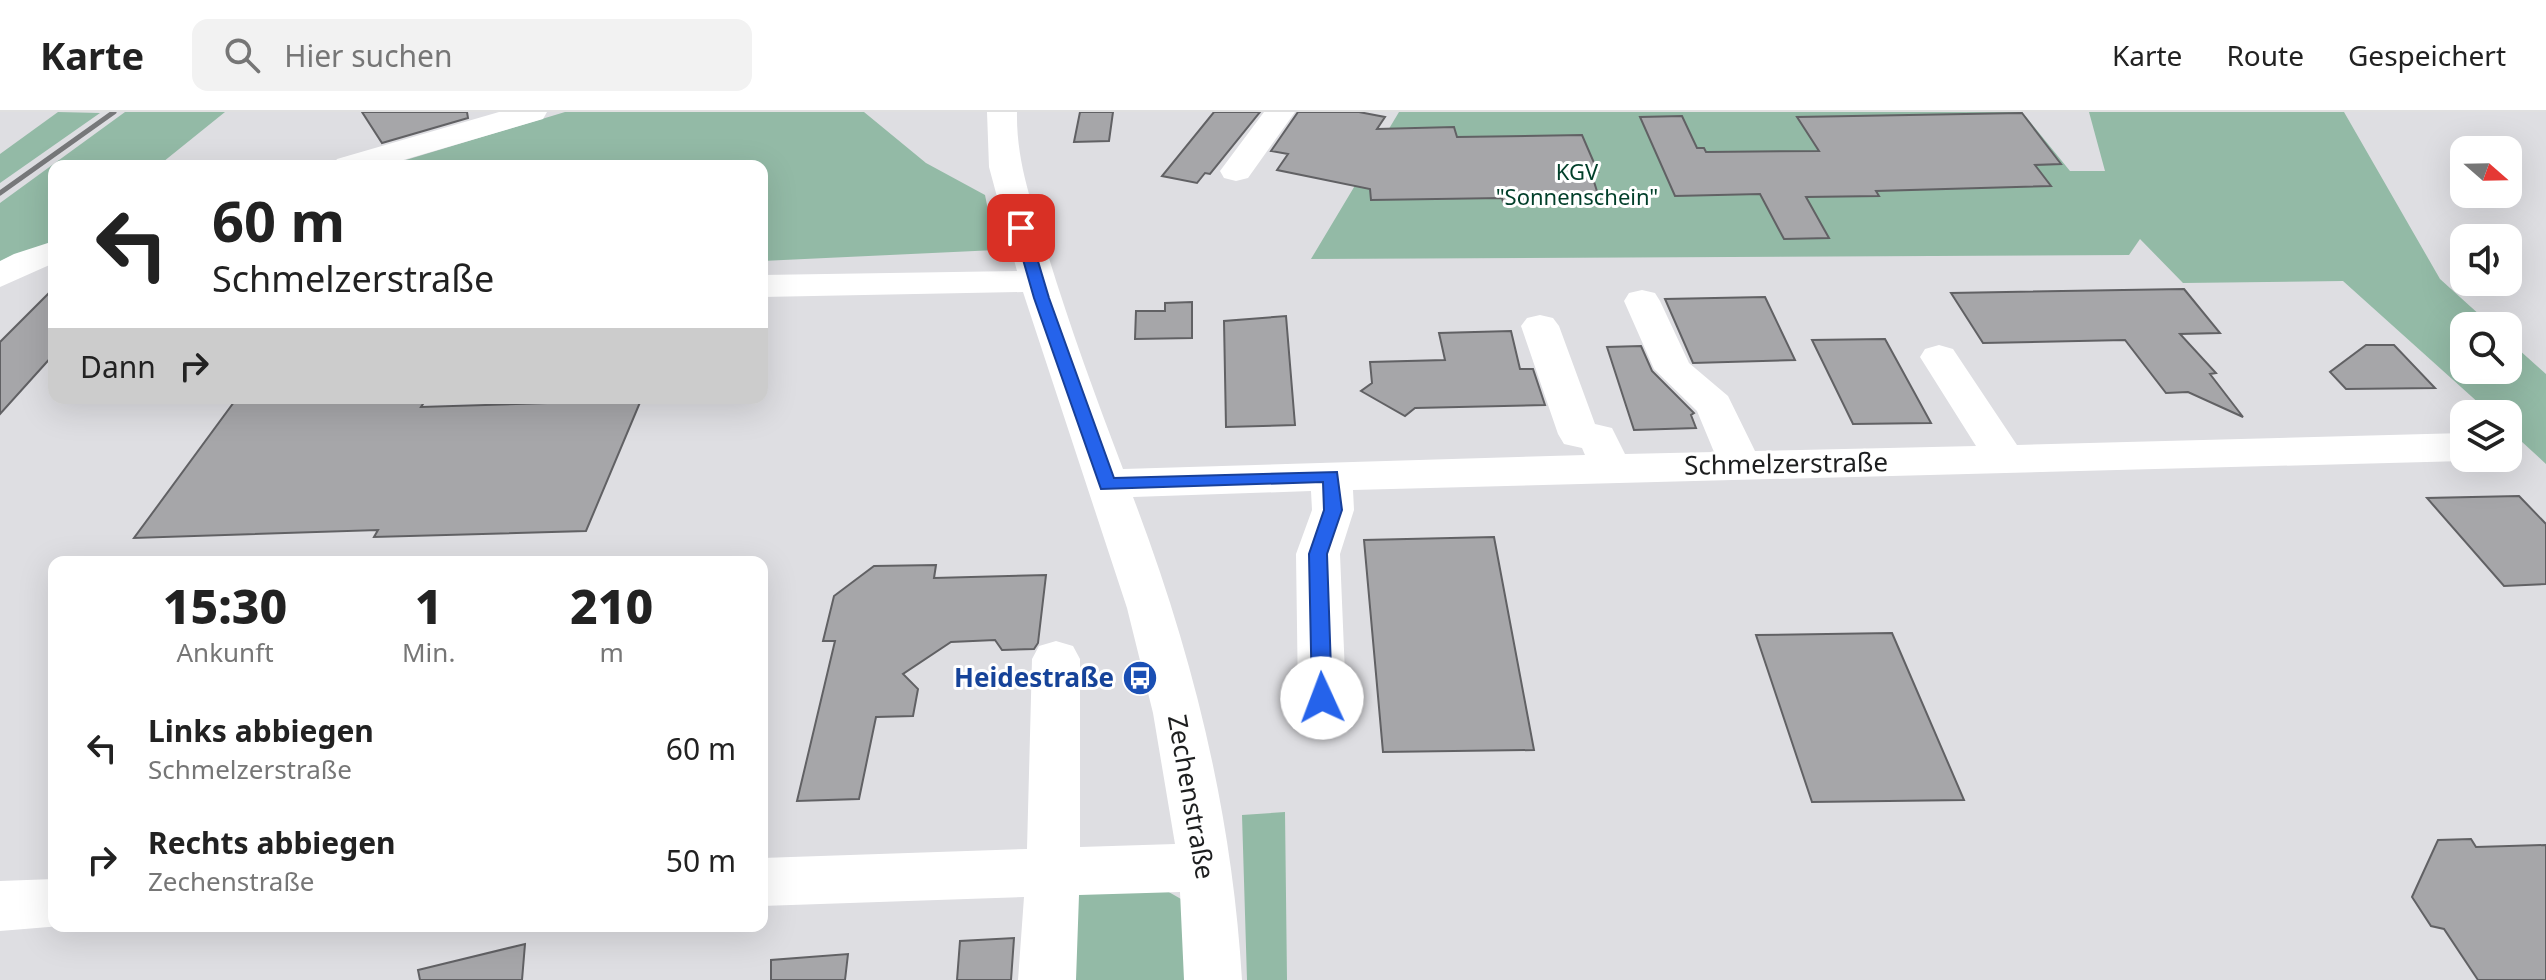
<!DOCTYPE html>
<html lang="de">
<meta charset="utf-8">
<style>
:root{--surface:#fff;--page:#f2f2f2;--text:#222;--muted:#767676;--line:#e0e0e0}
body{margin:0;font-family:"Noto Sans",sans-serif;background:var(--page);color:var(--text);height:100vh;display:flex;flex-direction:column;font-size:30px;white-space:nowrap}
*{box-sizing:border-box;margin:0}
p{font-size:26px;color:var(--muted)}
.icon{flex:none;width:44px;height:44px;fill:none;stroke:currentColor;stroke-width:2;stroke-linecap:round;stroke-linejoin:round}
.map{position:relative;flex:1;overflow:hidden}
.panel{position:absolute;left:48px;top:444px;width:720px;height:376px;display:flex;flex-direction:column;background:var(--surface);border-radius:16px;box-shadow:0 8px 32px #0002}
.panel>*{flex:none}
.banner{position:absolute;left:48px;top:48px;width:720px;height:244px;border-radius:16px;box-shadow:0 8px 32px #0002;background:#fff;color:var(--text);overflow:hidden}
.needle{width:52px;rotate:110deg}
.buttons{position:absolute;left:2450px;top:24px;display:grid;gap:16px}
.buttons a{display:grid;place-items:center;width:72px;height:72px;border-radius:16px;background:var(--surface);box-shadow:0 8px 32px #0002;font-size:40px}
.pin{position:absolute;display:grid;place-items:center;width:68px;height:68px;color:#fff;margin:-34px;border-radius:16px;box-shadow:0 4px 12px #0006}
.me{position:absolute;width:88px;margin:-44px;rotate:358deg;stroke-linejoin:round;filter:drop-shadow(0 0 6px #0008)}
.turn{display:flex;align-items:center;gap:28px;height:168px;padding:0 32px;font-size:36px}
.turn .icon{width:104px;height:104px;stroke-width:2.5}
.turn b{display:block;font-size:56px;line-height:68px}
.then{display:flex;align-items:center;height:76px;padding:0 32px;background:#0003;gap:16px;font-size:30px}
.eta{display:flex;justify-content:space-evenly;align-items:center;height:136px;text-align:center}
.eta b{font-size:48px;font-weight:800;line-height:56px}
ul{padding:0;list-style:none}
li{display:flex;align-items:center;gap:24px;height:112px;padding:0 32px}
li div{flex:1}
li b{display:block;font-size:30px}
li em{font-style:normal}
header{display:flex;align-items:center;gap:48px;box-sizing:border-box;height:112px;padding:0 40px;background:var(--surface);border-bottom:2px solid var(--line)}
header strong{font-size:38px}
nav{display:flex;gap:44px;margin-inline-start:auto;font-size:28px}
.search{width:560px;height:72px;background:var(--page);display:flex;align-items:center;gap:20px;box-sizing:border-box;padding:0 28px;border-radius:16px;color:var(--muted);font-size:30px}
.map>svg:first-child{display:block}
.green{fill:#93baa6}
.building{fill:#a6a6a9;stroke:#616164;stroke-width:2}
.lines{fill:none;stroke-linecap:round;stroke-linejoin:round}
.minor{fill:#fff;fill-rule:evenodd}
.rail{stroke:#77787a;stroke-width:5}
.route{fill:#2563eb;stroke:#184099;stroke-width:2}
.labels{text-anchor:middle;stroke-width:6;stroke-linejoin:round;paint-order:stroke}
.far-park-label{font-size:22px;fill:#013f2a;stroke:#fff}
.street-label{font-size:26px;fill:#1d1e1f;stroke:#fff}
.transit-label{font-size:26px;font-weight:bold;fill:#164399;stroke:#fff;text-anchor:end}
</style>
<header>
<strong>Karte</strong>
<div class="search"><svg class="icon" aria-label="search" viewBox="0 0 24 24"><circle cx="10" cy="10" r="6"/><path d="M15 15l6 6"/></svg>Hier suchen</div>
<nav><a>Karte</a><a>Route</a><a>Gespeichert</a></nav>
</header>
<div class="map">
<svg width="2546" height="868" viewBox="0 0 2546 868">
<rect width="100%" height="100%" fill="#dedee2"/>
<path class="green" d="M58 0 100 1 0 71V42Z
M125 0H225L158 54H54V137L0 164V91Z
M565 0H864L926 51 985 83 996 138 762 149V54H386Z
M1399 0H2022L2070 59H2105L2089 0H2344L2440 167 2492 214H2464V258H2508V228L2546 262V352L2508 317V302H2491L2343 169 2183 171 2140 127 2129 143 1311 147Z
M1285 700 1287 868H1247L1242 703Z
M1153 771 1188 791 1186 868H1061L1069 783Z"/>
<path class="building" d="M362 0H467L468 6 382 31Z
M1080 0H1113L1109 29 1074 30Z
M1214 0H1260L1210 62 1205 61 1197 71 1162 64Z
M1298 0H1359L1385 5 1377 17 1454 15 1457 25 1582 23 1598 60H1591L1600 89 1503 90 1502 86 1371 88 1370 77 1277 58 1288 42 1271 39Z
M2022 1 2061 52 2035 53 2051 74 1876 79 1879 84 1806 85 1829 126 1784 127 1760 82 1675 84 1640 5 1682 4 1697 36H1704L1706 40 1819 39 1797 5Z
M54 176V242L0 302V230Z
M2184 177 2220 221 2180 222 2216 261 2210 262 2243 305 2188 280 2166 281 2125 228 1983 231 1951 181Z
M1765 185 1795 248 1693 251 1665 187Z
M1192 190V226L1135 227 1136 199H1165V191Z
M1286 204 1295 313 1226 315 1224 209Z
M1511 219 1520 257H1533L1545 293 1415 296 1405 304 1361 279 1372 271 1370 250 1445 248 1439 221Z
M1885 227 1931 311 1853 312 1812 228Z
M2366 233H2394L2435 276 2346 277 2330 260Z
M1641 234 1652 259 1694 301 1691 303 1696 316 1634 318 1607 235Z
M237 286H427L421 295 641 288 586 419 374 425 378 418 134 426Z
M2519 384 2546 412V472L2504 474 2427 386Z
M1494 425 1534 638 1383 640 1364 428Z
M936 453 934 466 1046 463 1038 531 1034 537 1002 538 995 528 951 530 903 562 918 577 913 604 876 605 859 687 797 689 835 529H823L834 484 874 454Z
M1892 521 1964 688 1812 690 1756 523Z
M2471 727 2476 735 2546 733V868H2478L2444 817 2431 814 2412 785 2438 728Z
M1014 826 1011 868H957L960 829Z
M525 832 522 868H420L418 858Z
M848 842 845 868H771V848Z"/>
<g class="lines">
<path class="minor" d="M499 0H547L543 7 383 54H332L337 47Z
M987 0H1017C1016 51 1033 95 1048 143 1070 215 1096 286 1123 357L1585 343 1582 336 1564 332 1558 322 1521 214 1527 206 1540 203 1553 206 1559 214 1595 312 1612 316 1625 342 1714 340 1697 299 1654 257 1624 189 1629 181 1642 178 1655 181 1660 189 1689 251 1728 284 1755 339 1976 334 1920 245 1925 237 1939 233 1953 237 2017 333 2464 321V346H2474L2464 349 1353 378 1354 398 1340 442 1346 586 1339 600 1322 605 1305 600 1298 586 1296 442 1312 398 1311 379 1133 385C1193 542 1232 701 1242 868H1184L1180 780 1079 783 1076 868H1018L1024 785 762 794V746L1027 737 1032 547 1039 534 1056 529 1073 534 1080 547V735L1175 732 1153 601 1127 496 1023 180 762 185V163L1017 159 989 55Z
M1264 0H1295L1248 66 1236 69 1224 66 1220 59Z
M54 129V151L0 175V149L14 142Z
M54 767V814H61L0 819V769Z"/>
<path class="rail" d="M0 81 114 0"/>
</g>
<path class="route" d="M1021 112 1028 116 1049 186 1114 366 1337 360 1342 398 1327 442 1332 586 1329 592H1314L1312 586 1309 442 1324 398 1323 370 1101 377 1034 186 1014 116Z"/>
<defs>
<g id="bus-disc" transform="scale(1.8)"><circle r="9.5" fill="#1a4fb4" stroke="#fff"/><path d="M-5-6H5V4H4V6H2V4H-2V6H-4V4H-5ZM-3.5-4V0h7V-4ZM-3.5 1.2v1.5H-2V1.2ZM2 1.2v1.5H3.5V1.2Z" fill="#fff"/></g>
</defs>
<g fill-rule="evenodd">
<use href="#bus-disc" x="1140" y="566"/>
</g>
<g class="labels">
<g class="far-park-label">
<text x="1577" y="68">KGV<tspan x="1577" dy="25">"Sonnenschein"</tspan></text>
</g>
<g class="street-label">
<text transform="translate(1786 352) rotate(-1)" y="9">Schmelzerstraße</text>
<text transform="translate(1191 685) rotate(80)" y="9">Zechenstraße</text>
</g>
<g class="transit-label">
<text x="1114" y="575">Heidestraße</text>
</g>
</g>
</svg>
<div class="buttons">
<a><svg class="needle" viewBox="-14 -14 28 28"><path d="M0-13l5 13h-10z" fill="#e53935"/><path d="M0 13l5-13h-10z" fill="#767676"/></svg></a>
<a><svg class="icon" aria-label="sound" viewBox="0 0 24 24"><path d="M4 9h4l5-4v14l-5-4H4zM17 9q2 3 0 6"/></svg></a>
<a><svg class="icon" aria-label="search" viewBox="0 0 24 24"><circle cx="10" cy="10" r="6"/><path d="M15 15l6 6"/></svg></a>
<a><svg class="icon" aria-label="layers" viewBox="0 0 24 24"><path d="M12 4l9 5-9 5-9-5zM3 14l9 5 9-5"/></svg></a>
</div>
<div class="pin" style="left:1021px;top:116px;background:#d93025"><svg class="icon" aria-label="arrive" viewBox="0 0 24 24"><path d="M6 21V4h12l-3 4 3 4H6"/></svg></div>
<svg class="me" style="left:1322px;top:586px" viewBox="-20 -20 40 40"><circle r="19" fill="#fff"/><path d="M0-13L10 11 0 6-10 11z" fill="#2563eb"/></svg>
<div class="banner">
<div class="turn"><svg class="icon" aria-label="left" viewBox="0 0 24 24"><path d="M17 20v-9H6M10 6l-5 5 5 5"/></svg><div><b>60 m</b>Schmelzerstraße</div></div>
<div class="then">Dann<svg class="icon" aria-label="right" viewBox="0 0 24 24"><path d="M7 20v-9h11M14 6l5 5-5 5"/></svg></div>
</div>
<section class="panel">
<div class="eta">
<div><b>15:30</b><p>Ankunft</p></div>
<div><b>1</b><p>Min.</p></div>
<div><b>210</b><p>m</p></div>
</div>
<ul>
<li><svg class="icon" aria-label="left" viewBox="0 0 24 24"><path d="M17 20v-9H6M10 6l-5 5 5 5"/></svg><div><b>Links abbiegen</b><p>Schmelzerstraße</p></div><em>60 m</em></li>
<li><svg class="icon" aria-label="right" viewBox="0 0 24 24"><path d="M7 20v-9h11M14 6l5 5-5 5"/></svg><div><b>Rechts abbiegen</b><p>Zechenstraße</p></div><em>50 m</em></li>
</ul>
</section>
</div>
